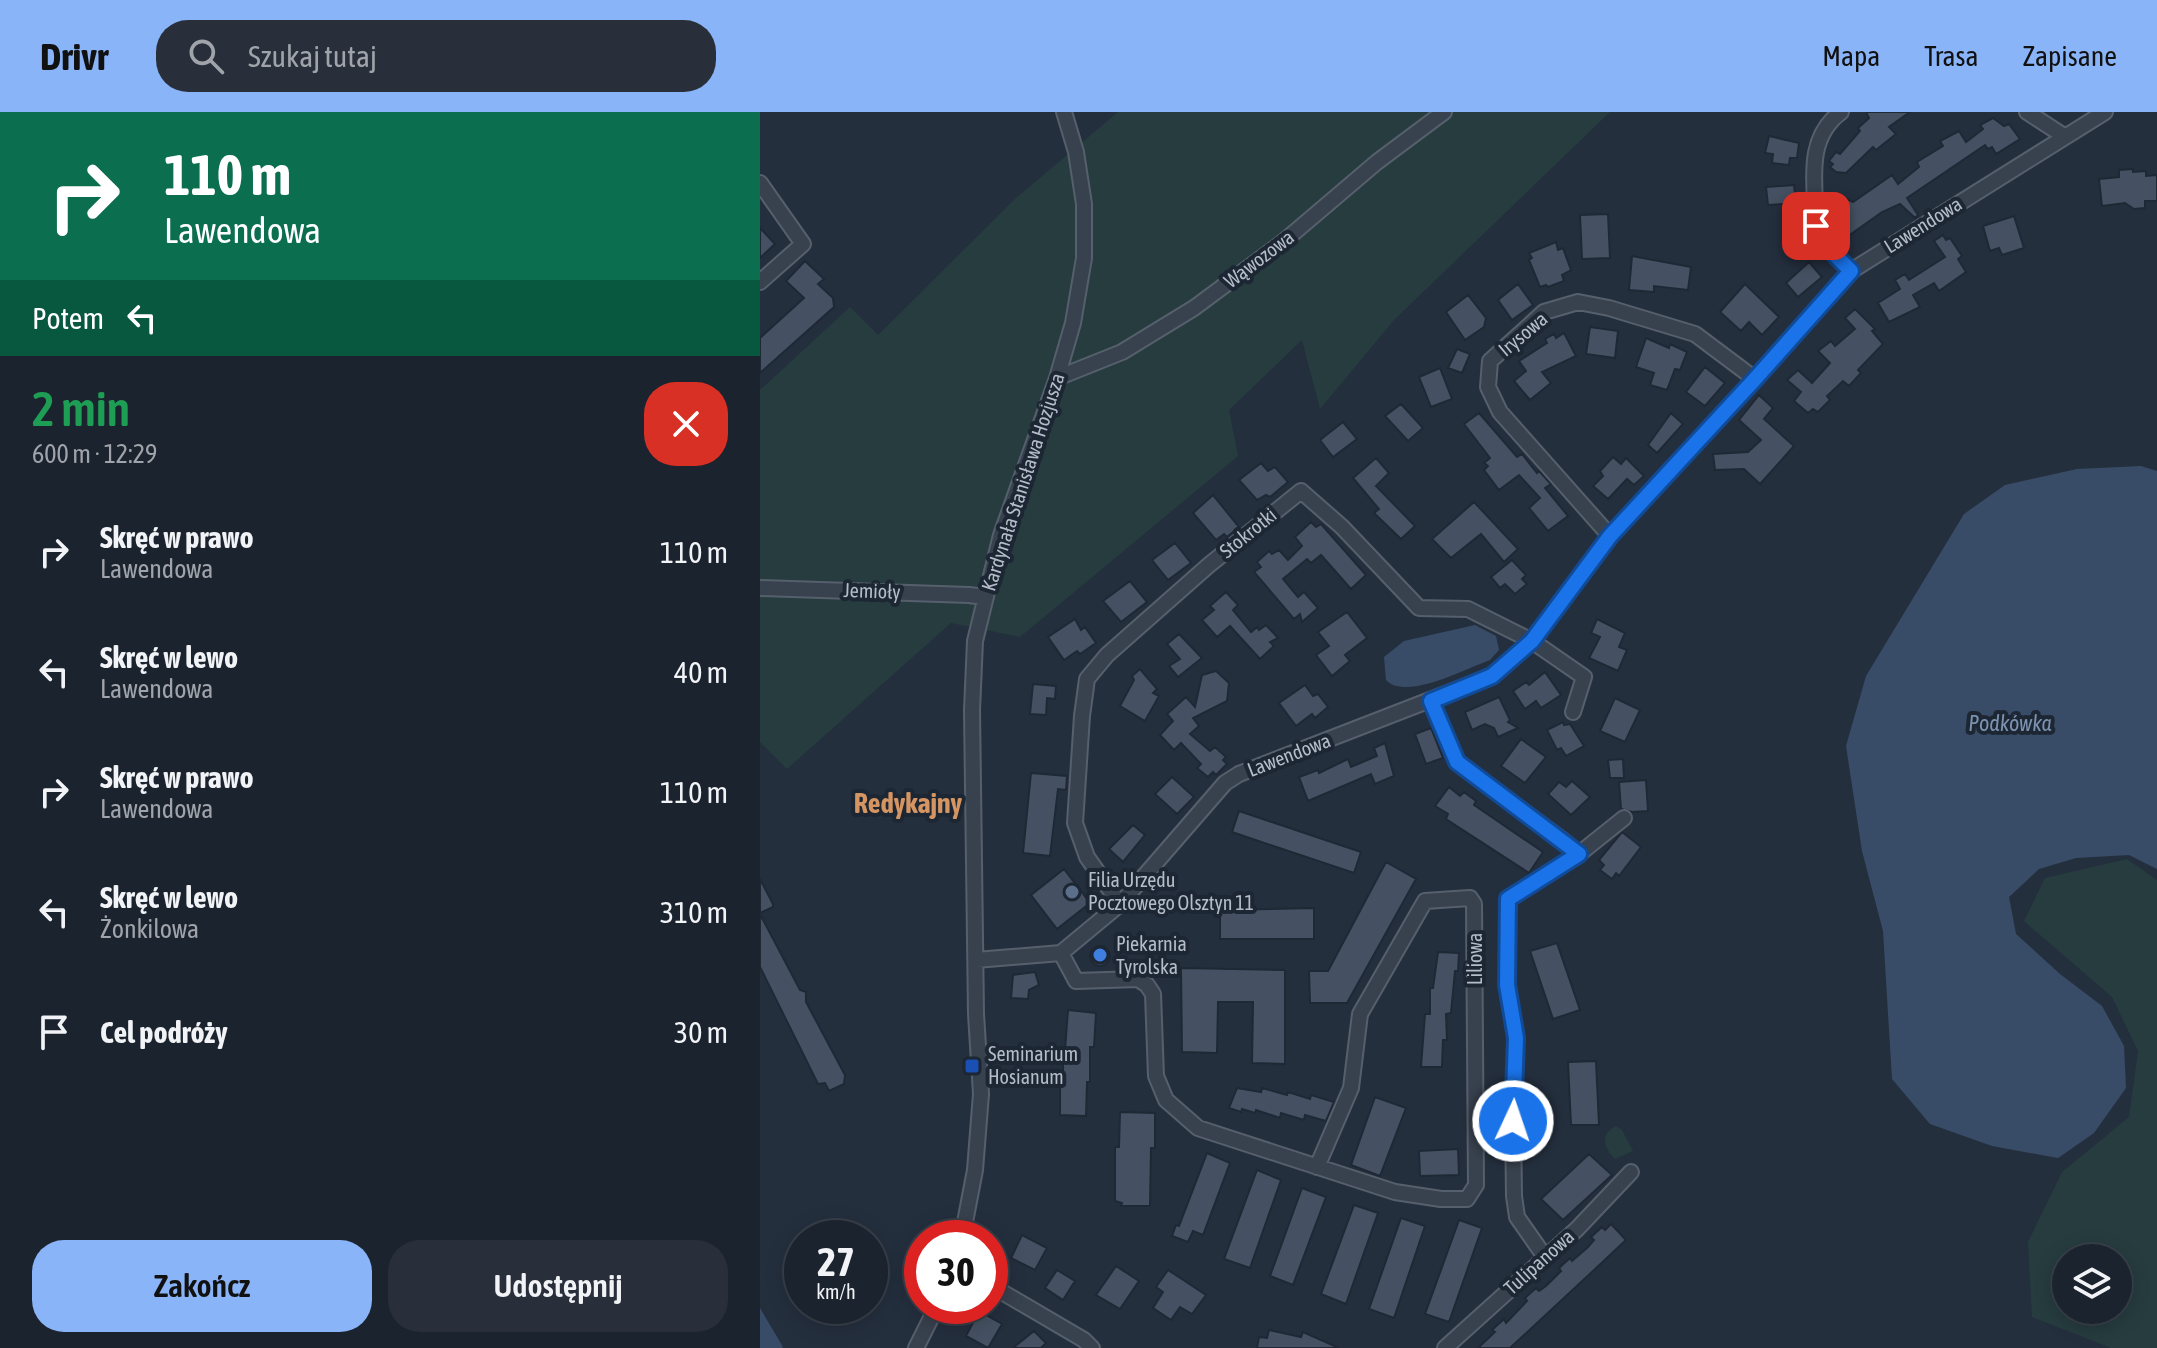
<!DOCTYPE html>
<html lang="pl">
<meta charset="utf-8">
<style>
:root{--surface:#1b232e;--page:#282f3a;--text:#f1f3f6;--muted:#a0a4aa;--line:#39404a;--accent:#8ab4f8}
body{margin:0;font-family:"Asap Condensed",sans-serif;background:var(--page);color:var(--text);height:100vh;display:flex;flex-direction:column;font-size:30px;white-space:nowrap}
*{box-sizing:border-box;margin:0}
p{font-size:26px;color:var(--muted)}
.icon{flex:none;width:44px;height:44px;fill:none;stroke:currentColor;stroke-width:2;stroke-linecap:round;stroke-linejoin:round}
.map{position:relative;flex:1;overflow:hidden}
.drawer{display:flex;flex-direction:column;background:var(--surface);width:760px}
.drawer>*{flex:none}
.banner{background:#0b6e4f;color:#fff;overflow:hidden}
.tools{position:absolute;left:1292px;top:1132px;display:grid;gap:16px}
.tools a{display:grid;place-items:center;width:80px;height:80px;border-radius:50%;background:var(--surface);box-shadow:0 4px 20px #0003,0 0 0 2px var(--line);font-size:40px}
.speed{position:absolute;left:24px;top:1108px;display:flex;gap:16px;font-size:40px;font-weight:700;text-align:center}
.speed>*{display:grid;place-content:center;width:104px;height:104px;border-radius:50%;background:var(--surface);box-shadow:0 4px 20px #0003,0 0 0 2px var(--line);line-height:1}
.speed small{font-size:20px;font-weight:400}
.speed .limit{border:12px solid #d22;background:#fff;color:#111}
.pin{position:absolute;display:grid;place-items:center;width:68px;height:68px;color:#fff;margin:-34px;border-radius:16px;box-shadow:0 4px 12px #0006}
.me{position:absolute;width:88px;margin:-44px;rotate:3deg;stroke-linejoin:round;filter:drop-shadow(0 0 6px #0008)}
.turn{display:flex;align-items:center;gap:28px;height:168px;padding:0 32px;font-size:36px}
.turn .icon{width:104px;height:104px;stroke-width:2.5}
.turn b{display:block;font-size:56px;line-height:68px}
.then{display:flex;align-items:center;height:76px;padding:0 32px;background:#0003;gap:16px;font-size:30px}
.round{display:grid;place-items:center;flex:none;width:84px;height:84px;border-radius:32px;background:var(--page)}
.head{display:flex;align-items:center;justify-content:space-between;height:136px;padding:0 32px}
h1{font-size:48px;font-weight:600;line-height:60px;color:#1e9e55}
.primary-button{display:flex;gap:16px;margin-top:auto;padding:16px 32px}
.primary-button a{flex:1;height:92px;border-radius:32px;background:var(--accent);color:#111;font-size:32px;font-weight:600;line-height:92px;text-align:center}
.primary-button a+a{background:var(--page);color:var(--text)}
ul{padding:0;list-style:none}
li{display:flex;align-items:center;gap:24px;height:120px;padding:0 32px}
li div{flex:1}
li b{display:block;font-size:30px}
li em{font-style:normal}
header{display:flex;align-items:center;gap:48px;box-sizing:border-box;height:112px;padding:0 40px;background:var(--accent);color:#111}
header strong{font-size:38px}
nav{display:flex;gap:44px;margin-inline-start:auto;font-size:28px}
.search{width:560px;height:72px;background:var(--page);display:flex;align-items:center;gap:20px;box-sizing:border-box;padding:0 28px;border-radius:32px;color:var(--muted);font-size:30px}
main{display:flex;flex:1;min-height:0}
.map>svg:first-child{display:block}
.green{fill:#263c3f;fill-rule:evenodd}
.water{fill:#394c67}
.building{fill:#455162;stroke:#1f2835;stroke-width:2}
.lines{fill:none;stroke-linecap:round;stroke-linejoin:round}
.street-casing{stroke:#565f6c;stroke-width:18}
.street{stroke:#38414e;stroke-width:14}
.route-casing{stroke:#114b97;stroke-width:20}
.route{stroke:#1a73e8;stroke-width:14}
.service-dot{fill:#5c6f8a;stroke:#1d2633;stroke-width:3}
.shop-dot{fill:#3f7fe0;stroke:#1d2633;stroke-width:3}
.transit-dot{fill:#1a4fb4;stroke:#1d2633;stroke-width:3}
.labels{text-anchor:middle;stroke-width:8;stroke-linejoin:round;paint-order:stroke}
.street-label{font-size:20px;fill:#b4bcc9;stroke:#1d2633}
.poi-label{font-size:20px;fill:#b4bcc9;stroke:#1d2633;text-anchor:start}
.water-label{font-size:22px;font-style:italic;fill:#7c92b1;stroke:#1d2633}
.district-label{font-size:28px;font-weight:bold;fill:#d59563;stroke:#1d2633}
</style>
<header>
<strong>Drivr</strong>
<div class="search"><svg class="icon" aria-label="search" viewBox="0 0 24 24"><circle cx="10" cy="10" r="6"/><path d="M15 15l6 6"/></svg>Szukaj tutaj</div>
<nav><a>Mapa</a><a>Trasa</a><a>Zapisane</a></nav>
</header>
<main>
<section class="drawer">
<div class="banner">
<div class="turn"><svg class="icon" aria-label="right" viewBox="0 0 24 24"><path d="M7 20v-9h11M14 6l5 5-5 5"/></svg><div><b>110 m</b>Lawendowa</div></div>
<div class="then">Potem<svg class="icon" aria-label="left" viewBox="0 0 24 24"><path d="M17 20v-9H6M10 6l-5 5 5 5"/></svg></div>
</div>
<div class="head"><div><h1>2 min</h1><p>600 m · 12:29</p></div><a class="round" style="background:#d93025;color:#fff"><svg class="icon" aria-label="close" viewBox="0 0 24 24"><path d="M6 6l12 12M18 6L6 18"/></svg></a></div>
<ul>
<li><svg class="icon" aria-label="right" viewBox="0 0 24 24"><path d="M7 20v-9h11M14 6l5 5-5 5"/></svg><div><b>Skręć w prawo</b><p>Lawendowa</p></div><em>110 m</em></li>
<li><svg class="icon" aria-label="left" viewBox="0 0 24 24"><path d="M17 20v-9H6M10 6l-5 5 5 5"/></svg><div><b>Skręć w lewo</b><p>Lawendowa</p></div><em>40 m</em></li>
<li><svg class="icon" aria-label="right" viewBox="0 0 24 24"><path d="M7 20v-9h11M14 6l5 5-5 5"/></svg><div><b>Skręć w prawo</b><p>Lawendowa</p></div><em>110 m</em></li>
<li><svg class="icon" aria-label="left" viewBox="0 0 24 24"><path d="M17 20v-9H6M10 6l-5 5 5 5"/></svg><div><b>Skręć w lewo</b><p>Żonkilowa</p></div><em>310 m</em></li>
<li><svg class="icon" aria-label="arrive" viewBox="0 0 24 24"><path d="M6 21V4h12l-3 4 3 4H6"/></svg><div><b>Cel podróży</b></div><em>30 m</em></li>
</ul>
<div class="primary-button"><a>Zakończ</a><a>Udostępnij</a></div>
</section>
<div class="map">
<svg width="1397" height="1236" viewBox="0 0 1397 1236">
<rect width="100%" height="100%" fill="#242f3e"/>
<path class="green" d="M358 0H850L634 208 560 297 542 228 469 298 478 344 260 525 191 511 27 657 0 630V278L90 195 118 223 256 86Z
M1367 747 1397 768V1236H1351L1272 1205 1268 1130 1302 1060 1369 1005 1378 939 1352 885 1264 809 1285 766ZM1358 1146V1198H1306V1146Z
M856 1014 862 1018 873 1039 855 1047C844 1036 839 1023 856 1014Z"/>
<path class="water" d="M1381 354 1397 359V757L1369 743 1316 746 1279 757 1249 785 1256 822 1300 862 1342 894 1364 934 1366 976 1334 1021 1298 1046 1232 1034 1170 1012 1132 967 1123 819 1102 739 1086 634 1106 564 1204 402 1245 373 1317 357Z
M715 513 736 524 739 538 730 548C705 557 646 589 626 568L624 545 644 529Z
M0 1196 23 1235 22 1236H0Z"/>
<path class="building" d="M1106 0H1150L1129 15 1136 22 1116 38 1113 35 1086 61 1076 60 1070 55 1073 52 1069 49 1076 40 1080 42 1100 19 1098 16 1109 6Z
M1233 6 1244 14 1249 12 1260 27 1236 42 1232 35 1228 37 1225 33 1147 86 1158 103 1155 106 1140 92 1122 100 1084 127 1072 113 1080 105 1075 95 1087 87 1093 90 1132 63 1138 72 1159 55 1157 50 1183 34 1180 29 1199 19 1206 30 1223 17 1220 13Z
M1009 24 1039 31 1037 46H1030L1029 53 1012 51 1013 42 1005 41Z
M1373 57V60L1386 59V64L1397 63V89H1385V96L1374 97 1365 91 1342 94 1339 67 1359 65V58Z
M1034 73 1036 91 1008 93 1006 75Z
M848 102 850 146 822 147 820 103Z
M1254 104 1264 136 1242 143 1239 136 1230 139 1223 114Z
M0 116 15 132 0 146Z
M1183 123 1186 128 1190 126 1202 144 1198 147 1206 160 1179 179 1174 171 1153 183 1160 195 1129 210 1118 191 1140 177 1135 168 1145 162 1149 168 1185 145 1174 129Z
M796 130 798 138 803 136 811 158 802 163 804 169 788 175 786 173 780 175 769 148 772 146 769 141Z
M872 144 931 155 928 178 894 174V180L869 178Z
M45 149 64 167 58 172 73 186 74 195 0 261V226L44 186 26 169Z
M1049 150 1062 165 1038 185 1026 171Z
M758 172 773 193 752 208 738 188Z
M985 172 1019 205 1002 223 989 210 981 219 960 200Z
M708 183 726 206 724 215 705 228 686 200Z
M1095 197 1115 217 1112 219 1123 232 1098 258 1101 261 1089 274 1083 269 1067 284 1070 288 1058 300 1053 297 1048 301 1034 289 1041 280 1027 268 1038 258 1052 271 1070 251 1058 239 1071 229 1075 234 1095 217 1085 206Z
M830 215 858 219 855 246 826 242Z
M804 221 816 244 782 260 791 271 770 288 754 269 766 259 759 249 787 231 785 227 794 222 796 226Z
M886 226 909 236 910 232 927 240 920 258 915 257 907 278 890 273 894 261 876 255Z
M697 237 710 242 702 261 688 256Z
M945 255 965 271 945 294 926 280Z
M680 256 692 287 671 295 659 265Z
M999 283 1013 296 1004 307 1034 334 1000 372 984 357 955 358 953 342 988 340 1001 328 979 308Z
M641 292 663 316 648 329 625 304Z
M719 301 757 345 762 342 777 361 779 359 791 372 785 376 808 404 788 419 769 396 780 386 759 363 739 378 724 358 728 354 724 351 730 346 704 312Z
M911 301 923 312 897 341 888 333Z
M583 310 597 327 573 345 560 328Z
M853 345 861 352 866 346 884 364 874 373 867 367 848 387 833 374 843 364 840 359Z
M616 346 629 361 616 374 655 414 641 427 614 401 619 397 593 366Z
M501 351 508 359 515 355 528 370 510 385 506 383 497 388 479 368Z
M453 383 479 415 467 425 464 422 456 428 433 401Z
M714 390 758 437 744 450 721 422 691 446 672 427Z
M551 410 556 415 561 412 606 463 591 477 561 443 551 451 547 447 523 467 538 485 544 480 558 496 542 510 540 502 534 507 494 460 501 455 497 450 509 439 512 442 519 438 528 448 542 434 535 425Z
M415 431 431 451 408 468 392 448Z
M752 448 766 463 762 467 767 472 755 482 745 472 740 476 731 465Z
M370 469 387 490 361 510 343 489Z
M466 480 478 493 473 498 491 520 497 515 499 518 506 513 518 526 510 530 514 534 500 547 470 514 457 525 442 508 454 498 450 494Z
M587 500 607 526 585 543 590 549 572 564 556 543 569 534 558 520Z
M315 507 321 518 325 515 336 531 320 542 317 539 304 548 288 525Z
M837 507 865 521 859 535 867 538 858 559 829 546 840 525 831 521Z
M419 522 442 546 418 565 409 554 420 547 407 532Z
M380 557 397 577 393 581 399 584 385 609 360 594 374 568 372 564Z
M456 559 469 571 467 589 433 606 439 614 430 622 450 639 455 635 466 645 463 648 467 652 456 663 453 660 448 665 437 656 441 652 421 631 414 638 400 623 413 609 407 602 426 585 435 595 442 563Z
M785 560 801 583 781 596 776 589 765 597 753 579 766 570 769 573Z
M273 572 296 574 295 587 287 586 286 603 270 602Z
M545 573 553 584 558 582 568 595 555 606 552 602 536 614 519 591Z
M739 585 750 608 748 610 758 616 738 625 734 616 725 612 712 618 705 600Z
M855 586 880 598 865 630 840 619Z
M803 610 804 613 810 612 824 634 806 644 801 636 797 638 787 618Z
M671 616 683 646 666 652 655 622Z
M761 627 786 645 765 671 741 654Z
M625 631 634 664 615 672 611 662 548 689 539 665 558 658 559 661 588 647 591 655 617 644 614 636Z
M863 647 864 666H850L848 648Z
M271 661 307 664 306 678 298 677 290 744 263 741Z
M412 665 434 685 417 702 395 682Z
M886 668 888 699 872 700 861 697 859 670Z
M812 669 830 685 811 703 788 682 799 670 806 675Z
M689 675 700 684 704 680 716 689 714 693 783 740 769 761 686 707 688 702 675 694Z
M479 699 601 740 594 761 472 720Z
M373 713 385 723 363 750 349 737Z
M862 720 881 735 859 764 856 761 852 767 840 758 844 753 839 748Z
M626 750 656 767 587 891H550L549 859H568Z
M304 757 330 791 297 817 271 783Z
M0 767 13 792V795L0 801Z
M554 796V827H460V798Z
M0 802 40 878 46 880V890L85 963 84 972 69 979 65 971 58 972 0 855Z
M797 831 820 898 793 907 770 839Z
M330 844a10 10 0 1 1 20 0a10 10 0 1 1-20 0Z
M678 840 699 841 698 859H695L691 901 686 902 687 928H683L682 955H661L665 902H670V876H673Z
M421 856 525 858V952L492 951 493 890H458L457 941 422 940Z
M275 860 279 873 269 878 268 887 251 886 253 863Z
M308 898 336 901 334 935H330V970H327L326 1004 300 1003V968H303V938H305Z
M836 949 839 1013H811L808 950Z
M477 976 501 980 502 976 527 983 528 980 550 987 551 983 574 990 566 1009 545 1003 544 1008 521 1001 520 1006 496 998 495 1001 482 997 481 1000 469 996Z
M615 985 646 996 620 1064 591 1053Z
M360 1000 395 1001V1036H391L390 1094H361L362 1091 355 1089V1035H359Z
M698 1037 699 1063 660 1064 659 1039Z
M447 1041 470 1051 443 1123 433 1119 428 1130 412 1124 416 1113 419 1114Z
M829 1042 852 1063 803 1108 781 1087Z
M497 1058 521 1068 490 1156 464 1147Z
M542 1076 566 1085 533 1173 510 1164Z
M594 1093 618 1101 586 1192 561 1182Z
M641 1106 665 1114 634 1206 609 1197Z
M699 1108 722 1116 689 1210 665 1202Z
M851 1112 866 1128 833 1159 750 1236H718L735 1220 732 1218 744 1207 746 1211 767 1189 765 1186 776 1176 779 1179 786 1174 801 1159 799 1156 810 1146 812 1149 828 1135 834 1128 831 1125 842 1115 845 1118Z
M262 1123 287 1136 275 1158 251 1146Z
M356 1154 379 1169 360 1197 336 1183Z
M297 1158 315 1169 303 1188 285 1176Z
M408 1158 446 1183 432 1202 420 1195 411 1208 393 1196 403 1180 396 1175Z
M219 1199 242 1212 228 1236 206 1224Z
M509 1218 541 1225 543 1220 579 1236H497L499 1225 507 1226Z
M274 1219 286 1231 281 1236H253Z"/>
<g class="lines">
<g class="street-casing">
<path id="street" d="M1081 0C1051 22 1053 57 1055 90 1055 98 1054 108 1057 115 1063 133 1078 146 1091 159
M1267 0 1304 24
M0 71 43 132 0 170
M297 266 362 240 434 196 523 130 617 50 684 0
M850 424 740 300 728 275 730 249 784 200 818 190 849 196 935 222 995 267
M0 476 209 483 225 485
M671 589 697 650 801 727 819 742
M360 792 327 745 315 711 322 604 327 567 347 543 449 453 541 379 582 415 659 496 708 497 772 529 824 565 813 600
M301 841 316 869 378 867 387 873 393 882 396 964 406 988 438 1016 635 1080 681 1087H707L716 1073 714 792 710 786 665 789 600 902 591 976 557 1055
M216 848 301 841 360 792 465 671 479 662 732 564 772 529 850 424 995 267 1091 159 1345 0
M202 1126 215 1058 221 982 216 902 212 598 215 529 241 423 297 266 313 211 324 146V92L316 40 304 0
M785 1145 757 1105 754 1084 753 1009 756 926 747 873 748 787 819 742 864 706
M237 1177 324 1228 332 1236
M156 1236 177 1194
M685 1236 817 1117 871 1060"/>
</g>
<use href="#street" class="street"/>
</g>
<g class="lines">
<g class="route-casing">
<path id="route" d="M753 1009 756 926 747 873 748 787 819 742 697 650 671 589 732 564 772 529 850 424 995 267 1091 159 1069 137 1056 114"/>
</g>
<use href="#route" class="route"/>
</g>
<circle class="service-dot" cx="312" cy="780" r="8"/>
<circle class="shop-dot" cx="340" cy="843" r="8"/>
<rect class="transit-dot" x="204" y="946" width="16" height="16" rx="4"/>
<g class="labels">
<g class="street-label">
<text transform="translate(1163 113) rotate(-32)" y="7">Lawendowa</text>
<text transform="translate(499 147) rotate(-37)" y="7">Wąwozowa</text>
<text transform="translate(763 222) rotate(-40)" y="7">Irysowa</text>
<text transform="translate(263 370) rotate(-72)" y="7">Kardynała Stanisława Hozjusza</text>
<text transform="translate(488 421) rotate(-39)" y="7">Stokrotki</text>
<text transform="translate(112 479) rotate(2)" y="7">Jemioły</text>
<text transform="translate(529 643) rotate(-21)" y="7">Lawendowa</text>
<text transform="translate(715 847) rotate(-90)" y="7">Liliowa</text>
<text transform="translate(779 1150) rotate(-42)" y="7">Tulipanowa</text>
</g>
<g class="poi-label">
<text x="328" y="775">Filia Urzędu<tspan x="328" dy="23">Pocztowego Olsztyn 11</tspan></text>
<text x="356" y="839">Piekarnia<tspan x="356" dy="23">Tyrolska</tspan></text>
<text x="228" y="949">Seminarium<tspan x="228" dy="23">Hosianum</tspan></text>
</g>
<g class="water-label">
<text x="1250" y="619">Podkówka</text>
</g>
<g class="district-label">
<text x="148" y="701">Redykajny</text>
</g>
</g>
</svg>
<div class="tools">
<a><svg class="icon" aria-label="layers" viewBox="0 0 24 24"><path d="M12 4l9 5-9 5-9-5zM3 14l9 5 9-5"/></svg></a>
</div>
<div class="speed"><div>27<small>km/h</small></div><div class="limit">30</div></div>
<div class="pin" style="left:1056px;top:114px;background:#d93025"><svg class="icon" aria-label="arrive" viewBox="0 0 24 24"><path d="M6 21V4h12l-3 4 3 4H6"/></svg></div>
<svg class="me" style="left:753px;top:1009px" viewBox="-20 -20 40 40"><circle r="17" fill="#1a73e8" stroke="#fff" stroke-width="3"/><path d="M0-11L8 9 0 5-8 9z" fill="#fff"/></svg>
</div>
</main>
